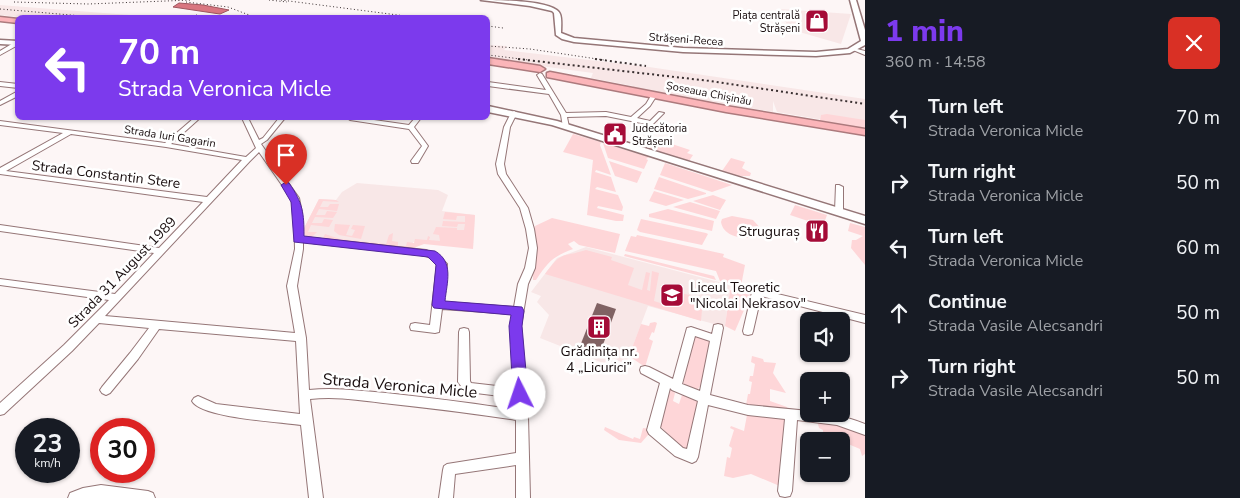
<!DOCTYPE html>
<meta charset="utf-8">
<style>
:root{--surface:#171b24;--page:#242831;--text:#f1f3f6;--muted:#9ea1a6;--accent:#7c3aed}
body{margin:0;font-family:"Nunito Sans",sans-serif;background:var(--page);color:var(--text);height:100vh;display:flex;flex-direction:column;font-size:19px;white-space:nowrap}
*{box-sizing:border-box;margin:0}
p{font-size:16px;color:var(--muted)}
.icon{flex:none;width:28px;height:28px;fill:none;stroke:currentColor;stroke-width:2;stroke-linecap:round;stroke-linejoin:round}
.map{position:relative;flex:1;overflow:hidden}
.side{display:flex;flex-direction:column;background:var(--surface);width:375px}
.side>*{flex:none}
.top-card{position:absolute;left:15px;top:15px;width:475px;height:105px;border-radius:8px;box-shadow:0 1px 4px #0004;background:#7c3aed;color:#fff;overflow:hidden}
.controls{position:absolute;left:800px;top:312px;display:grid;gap:10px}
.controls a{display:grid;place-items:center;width:50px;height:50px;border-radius:8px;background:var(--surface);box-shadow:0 1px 4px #0004;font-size:25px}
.speed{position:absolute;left:15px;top:418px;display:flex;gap:10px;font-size:25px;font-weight:700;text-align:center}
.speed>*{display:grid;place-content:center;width:65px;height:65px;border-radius:50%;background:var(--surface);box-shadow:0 1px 4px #0004;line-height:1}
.speed small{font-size:12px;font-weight:400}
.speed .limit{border:8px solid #d22;background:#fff;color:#111}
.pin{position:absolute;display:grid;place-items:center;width:42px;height:42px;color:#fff;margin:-51px -21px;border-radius:50% 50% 50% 0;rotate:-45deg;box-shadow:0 0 5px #0007}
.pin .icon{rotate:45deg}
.me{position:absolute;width:55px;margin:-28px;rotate:356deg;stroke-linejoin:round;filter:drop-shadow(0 0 4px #0008)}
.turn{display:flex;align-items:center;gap:18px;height:105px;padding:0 20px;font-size:22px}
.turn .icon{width:65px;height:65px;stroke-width:2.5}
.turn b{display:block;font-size:35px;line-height:42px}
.round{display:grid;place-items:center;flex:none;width:52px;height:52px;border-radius:8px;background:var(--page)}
.headline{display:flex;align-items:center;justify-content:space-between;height:85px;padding:0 20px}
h1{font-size:30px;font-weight:800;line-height:38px;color:var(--accent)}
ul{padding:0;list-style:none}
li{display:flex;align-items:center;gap:15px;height:65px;padding:0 20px}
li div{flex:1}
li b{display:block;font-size:19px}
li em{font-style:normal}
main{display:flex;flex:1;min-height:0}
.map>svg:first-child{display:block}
.built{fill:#f8e7e7}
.green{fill:#fed6d8}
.water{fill:#d97680;stroke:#9f565e}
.building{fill:#806263}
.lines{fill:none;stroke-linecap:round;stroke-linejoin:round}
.street-casing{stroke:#957677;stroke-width:2}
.secondary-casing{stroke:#957677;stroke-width:3}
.highway-casing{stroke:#ac7a7d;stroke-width:3}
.street{fill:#fff;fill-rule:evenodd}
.secondary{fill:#fff;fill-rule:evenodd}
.highway{fill:#fbb5b9;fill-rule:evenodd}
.rail-far1{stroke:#392f30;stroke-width:1;stroke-dasharray:1 2.5;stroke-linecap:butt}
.rail{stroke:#392f30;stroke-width:2;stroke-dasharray:2 3;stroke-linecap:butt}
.route{fill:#7c3aed;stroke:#51269a}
.labels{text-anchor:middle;stroke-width:5;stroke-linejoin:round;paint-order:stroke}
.far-poi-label{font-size:11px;fill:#180d0e;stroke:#fff;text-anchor:end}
.far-street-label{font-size:11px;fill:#180d0e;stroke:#fff}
.street-label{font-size:14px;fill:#180d0e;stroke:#fff}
.poi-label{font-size:14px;fill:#180d0e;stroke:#fff;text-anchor:end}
.near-street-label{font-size:16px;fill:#180d0e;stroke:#fff}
</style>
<main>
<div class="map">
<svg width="865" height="498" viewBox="0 0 865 498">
<rect width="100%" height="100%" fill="#fdf6f6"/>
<path class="built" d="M0 5 156 17 29 18 0 15Z
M780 9 851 14 841 44 789 29Z
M488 45 507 46 504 50 649 67 865 99V127L777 112 773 101V112L633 88V86L591 78 593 73 488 59Z
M357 183 438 190 448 195 442 211 475 215 473 247 413 242 411 249 308 238 302 232 319 199 336 200 342 192Z
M586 247 730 285 725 327 648 306 626 364 612 358 603 363 540 338 549 315 537 302 541 296 531 292 557 258Z"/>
<path class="green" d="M827 114 865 120V129L820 121 821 115Z
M573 134 601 142 600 145 611 175 596 170 595 172 611 177 616 192 597 187 595 189 618 195 623 207 622 211 598 206 597 208 624 215 623 221H616L587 215 593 160 563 152Z
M655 141H663L690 150 687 153 693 155 689 161 649 149Z
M603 143 649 157 646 159 648 160 644 169 608 158Z
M731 158 745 162 742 168 751 173 750 176H736L722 171Z
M609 161 642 172 637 183 615 176Z
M665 163 732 185 712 192 660 175Z
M659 177 706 193V194L688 199 654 189Z
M654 191 684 200 666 206 649 201Z
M713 195 726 200 720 210 693 201Z
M319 199 336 200 339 202 323 201 320 207H328L330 204H339L337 211 319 209 316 215H325L327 211 337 212 333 218 315 217 312 223H322L324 219 333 220 329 227 311 225 308 232H317L312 237 323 238 325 234 340 239 386 244 389 235 393 233 392 241 398 242V246H406L407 242 414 243 415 239 427 240 428 236 430 237 429 240 440 241 439 235 433 234 436 227 457 228V230H464L465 224H458L457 227 442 226 443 221 465 222V216H457L456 220 443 219 445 212 475 215 473 249 424 244 411 249 308 238 302 232Z
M690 202 720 211 716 219 673 207Z
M795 205 827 215 823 226 790 215Z
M668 209 714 221 712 231 649 217V214Z
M732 216 753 220 764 232 760 237C747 239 724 239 721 222L722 219Z
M552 218 620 234 615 253 579 245 574 241 568 244 573 249C552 257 548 262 536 280H533L534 229 535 226Z
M641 219 706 233 708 234 702 245 640 232 637 230Z
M850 223 865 227V265L851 248 852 240H856L863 236 848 231Z
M335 224 350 225 346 235 352 236 355 230 351 229 353 225 365 226 361 239 339 235 334 231Z
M637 235 724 254 723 257 745 265 741 286 720 281 716 271 625 251 631 236 636 237Z
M586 250 612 257 611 260 634 268 628 285 642 290 646 272 650 273 647 290 650 291 652 271 659 273 654 301 673 307 676 292 703 298 701 321 545 274C563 250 561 258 586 250Z
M625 254 714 276 716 280 624 256Z
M730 290 751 294 735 331 725 326Z
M655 322 657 323 654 333 652 332 649 339 653 341 645 367 629 356 641 324 649 326 650 323Z
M693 335 711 341 701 385 698 389H694L683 385Z
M752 356 763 359 764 362 776 363 773 373 786 393 770 389V401L787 407 788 410 746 405 748 394H750L752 382 749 381 750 376H753L755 364 751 362Z
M671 389 675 393 673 401 679 404 682 395 699 402 689 450 683 449 658 424 667 390Z
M758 414 786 418 782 487 751 474 733 478 724 476 727 457 730 458 732 448 729 446 734 430 730 428 731 426 744 431 747 415Z
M817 420 862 430 865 434V454L862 456 860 449 841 441V438L829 433 828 441 823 439V430L819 428Z
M605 427 633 439 634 437 640 439 643 428 650 429 648 435 641 443 619 440 604 430Z"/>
<path class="water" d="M179 3 203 5 229 10 220 14 213 13 173 7Z"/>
<path class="building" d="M597 303 616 309 600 353 580 346Z"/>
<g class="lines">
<g class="street-casing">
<path id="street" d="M15 42H18V45L0 55V51Z
M853 48 865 51V55L853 50Z
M540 73 542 74 566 113 606 112 631 117 646 104 652 94 654 93 657 95 650 106 637 118 650 121 659 112 664 113 653 124 651 125 606 116 567 117 569 127 566 129 563 127 561 115 549 94 488 86V82L546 90 537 75Z
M0 82 18 84V88L0 86Z
M18 91V96L0 105V101Z
M514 111 517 113 510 127 504 164 506 174 528 208 534 229 537 248 535 268 528 284 521 326 528 416 530 498H516V465L455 474 453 498H439L443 470 444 466 447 464 516 453V420C472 413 427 408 383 403 359 400 335 396 310 399L323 498H309L301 425C281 422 201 418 192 401L194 398 198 396 216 404 300 414 296 341 159 329 138 359 110 393 106 395 102 393 100 390 102 387 130 353 149 328 99 323 72 351 4 414 0 415V403L64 345 109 300 0 285V279L115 294 154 253 0 231V225L159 248 203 202 0 174V168L63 133 0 125V121L165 143 194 118H200L171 144 246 157 256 148 242 118H248L259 140 263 138 279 118H285L267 140 261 144 299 198 302 213 303 237 426 250 439 256 447 264 443 302 514 307 518 284 525 268 529 248 526 229 520 208 498 174 496 164 504 127 511 113ZM71 134 166 147 242 160 207 197 6 171ZM259 152 291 198 294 213 295 249 287 286 295 333 105 316 250 161ZM303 242 413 254C423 255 431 256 437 264L430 325 415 323 411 324 410 327 411 330 435 333 439 332 442 309 513 314 511 326 515 388 471 383 470 381 469 332 468 329 464 328 460 329 459 332 458 382 464 390 468 392 515 398 516 410C473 403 429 398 386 393 361 391 335 387 309 390L306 338 297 286 303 249Z
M347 118H360L409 125 415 118H421L414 127 428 146 418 163H412L411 161 422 146 409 129 350 120Z
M836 185H839L843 187V211L839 213 835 211Z
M757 289 865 315V323L761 296 753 331 752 334 748 335 744 334 743 331 752 292 754 290Z
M718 324 722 325 723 328 710 395 748 405 809 411V414C830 414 845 416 865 424V435L837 425 797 420 792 491 790 496 785 497 780 496 778 491 785 419 748 415 708 405 698 457 696 461 692 463 675 456 649 434 647 430 660 383 641 373 640 370 641 367 645 366 649 367 673 379 687 328 691 327 712 334 714 325ZM695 336 710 341 700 391 682 384ZM670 388 672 390 698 401 687 449 683 448 660 428Z
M101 485 148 491 153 493 155 498H68L70 493 83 488Z"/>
</g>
<g class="secondary-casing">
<path id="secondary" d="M481 0C494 0 555 0 560 14 562 19 561 27 561 33L574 38 683 48 816 52 848 49 861 41 850 0H856L865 30V45L850 53 816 56 683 52 574 42 562 39 556 35 554 13 552 11 530 6Z
M0 40 18 41V45L0 44Z
M488 106 557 121 865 216V224L552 125 488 112Z"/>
</g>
<g class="highway-casing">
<path id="highway" d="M0 17 18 19V23L0 21Z
M488 58 540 66 545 69 540 72 488 64Z
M550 72 726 106 865 129V135L726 112 547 77V73Z"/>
</g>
<use href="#street" class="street"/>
<use href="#secondary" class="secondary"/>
<use href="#highway" class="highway"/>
<path class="rail-far1" d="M269 0 287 2
M281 0 421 18
M14 2 88 4 192 0
M186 2 228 7 257 18
M0 9 106 18
M196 15 209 18
M488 26 503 28
M488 46 530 49 604 60
M488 55 529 60"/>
<path class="rail" d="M518 59 710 81 865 104
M595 59 646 66"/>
</g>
<path class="route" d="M286 182 289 183C303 203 304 213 304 236L435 251C454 262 447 282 445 301L522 307 524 311 522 326 528 394 525 398 520 400 515 398 513 394 509 326 511 315 434 308 432 305 436 265 428 257 294 242 291 202 281 185Z"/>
<defs>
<g id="shop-square" transform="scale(1.25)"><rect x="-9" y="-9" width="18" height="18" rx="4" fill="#a50b37" stroke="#fff"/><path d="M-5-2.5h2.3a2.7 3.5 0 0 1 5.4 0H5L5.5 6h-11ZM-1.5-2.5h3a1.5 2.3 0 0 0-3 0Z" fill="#fff"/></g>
<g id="civic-square" transform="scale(1.25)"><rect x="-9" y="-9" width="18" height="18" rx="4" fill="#a50b37" stroke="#fff"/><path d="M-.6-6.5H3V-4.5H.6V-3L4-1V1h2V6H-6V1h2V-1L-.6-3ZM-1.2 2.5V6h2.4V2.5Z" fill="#fff"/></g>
<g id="restaurant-square" transform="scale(1.25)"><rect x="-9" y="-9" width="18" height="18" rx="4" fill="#a50b37" stroke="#fff"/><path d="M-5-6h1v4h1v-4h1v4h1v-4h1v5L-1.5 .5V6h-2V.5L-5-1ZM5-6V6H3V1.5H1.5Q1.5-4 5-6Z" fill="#fff"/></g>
<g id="school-square" transform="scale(1.25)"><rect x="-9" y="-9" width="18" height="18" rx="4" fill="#a50b37" stroke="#fff"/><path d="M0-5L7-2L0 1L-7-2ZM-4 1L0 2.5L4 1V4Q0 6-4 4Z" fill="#fff"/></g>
<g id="building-square" transform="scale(1.25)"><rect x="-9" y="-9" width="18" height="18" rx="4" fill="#a50b37" stroke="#fff"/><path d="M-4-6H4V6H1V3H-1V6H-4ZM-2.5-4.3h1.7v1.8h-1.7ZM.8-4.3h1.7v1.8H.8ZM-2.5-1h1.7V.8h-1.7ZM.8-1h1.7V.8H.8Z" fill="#fff"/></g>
</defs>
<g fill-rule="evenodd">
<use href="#shop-square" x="817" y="21"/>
<use href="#civic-square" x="615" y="134"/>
<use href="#restaurant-square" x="817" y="231"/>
<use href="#school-square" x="672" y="295"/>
<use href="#building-square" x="599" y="327"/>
</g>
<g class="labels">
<g class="far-poi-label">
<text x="800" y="19">Piața centrală<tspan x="800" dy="13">Strășeni</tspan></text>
<text x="632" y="132" text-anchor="start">Judecătoria<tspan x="632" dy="13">Strășeni</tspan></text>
</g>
<g class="far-street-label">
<text transform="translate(686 39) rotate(4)" y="4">Strășeni-Recea</text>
<text transform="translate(709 93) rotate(11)" y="4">Șoseaua Chișinău</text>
<text transform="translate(170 136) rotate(9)" y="4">Strada Iuri Gagarin</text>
</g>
<g class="street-label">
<text transform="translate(106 174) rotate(7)" y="5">Strada Constantin Stere</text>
<text transform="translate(122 272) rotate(-46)" y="5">Strada 31 August 1989</text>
</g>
<g class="poi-label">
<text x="800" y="236">Struguraș</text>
<text x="690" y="292" text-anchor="start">Liceul Teoretic<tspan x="690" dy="16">"Nicolai Nekrasov"</tspan></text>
<text x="599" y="356" text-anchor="middle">Grădinița nr.<tspan x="599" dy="16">4 „Licurici”</tspan></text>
</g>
<g class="near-street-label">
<text transform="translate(400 385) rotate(5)" y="6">Strada Veronica Micle</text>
</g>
</g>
</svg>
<div class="controls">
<a><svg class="icon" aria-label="sound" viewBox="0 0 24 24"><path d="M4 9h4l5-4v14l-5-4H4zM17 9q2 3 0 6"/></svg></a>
<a>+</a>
<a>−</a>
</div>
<div class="speed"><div>23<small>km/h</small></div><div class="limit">30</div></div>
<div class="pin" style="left:286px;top:185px;background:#d93025"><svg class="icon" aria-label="arrive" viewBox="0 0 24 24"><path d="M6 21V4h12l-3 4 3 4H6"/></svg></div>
<svg class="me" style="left:520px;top:394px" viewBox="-20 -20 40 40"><circle r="19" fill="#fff"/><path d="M0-13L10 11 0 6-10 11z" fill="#7c3aed"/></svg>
<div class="top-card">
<div class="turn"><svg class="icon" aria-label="left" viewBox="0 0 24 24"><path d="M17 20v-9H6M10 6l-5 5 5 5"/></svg><div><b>70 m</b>Strada Veronica Micle</div></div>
</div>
</div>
<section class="side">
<div class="headline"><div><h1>1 min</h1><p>360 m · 14:58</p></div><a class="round" style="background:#d93025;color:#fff"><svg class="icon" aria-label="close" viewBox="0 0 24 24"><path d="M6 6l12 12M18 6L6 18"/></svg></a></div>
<ul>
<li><svg class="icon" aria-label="left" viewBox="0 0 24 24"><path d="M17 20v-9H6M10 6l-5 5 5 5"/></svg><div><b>Turn left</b><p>Strada Veronica Micle</p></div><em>70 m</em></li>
<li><svg class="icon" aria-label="right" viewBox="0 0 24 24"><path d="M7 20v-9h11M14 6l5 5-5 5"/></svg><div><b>Turn right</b><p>Strada Veronica Micle</p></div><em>50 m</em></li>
<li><svg class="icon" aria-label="left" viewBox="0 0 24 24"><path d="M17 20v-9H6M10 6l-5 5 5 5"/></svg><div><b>Turn left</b><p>Strada Veronica Micle</p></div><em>60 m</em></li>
<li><svg class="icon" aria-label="ahead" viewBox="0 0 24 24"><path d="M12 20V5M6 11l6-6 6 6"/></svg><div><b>Continue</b><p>Strada Vasile Alecsandri</p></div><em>50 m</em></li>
<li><svg class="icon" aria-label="right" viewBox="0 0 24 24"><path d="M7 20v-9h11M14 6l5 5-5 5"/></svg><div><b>Turn right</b><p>Strada Vasile Alecsandri</p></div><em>50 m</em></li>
</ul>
</section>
</main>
